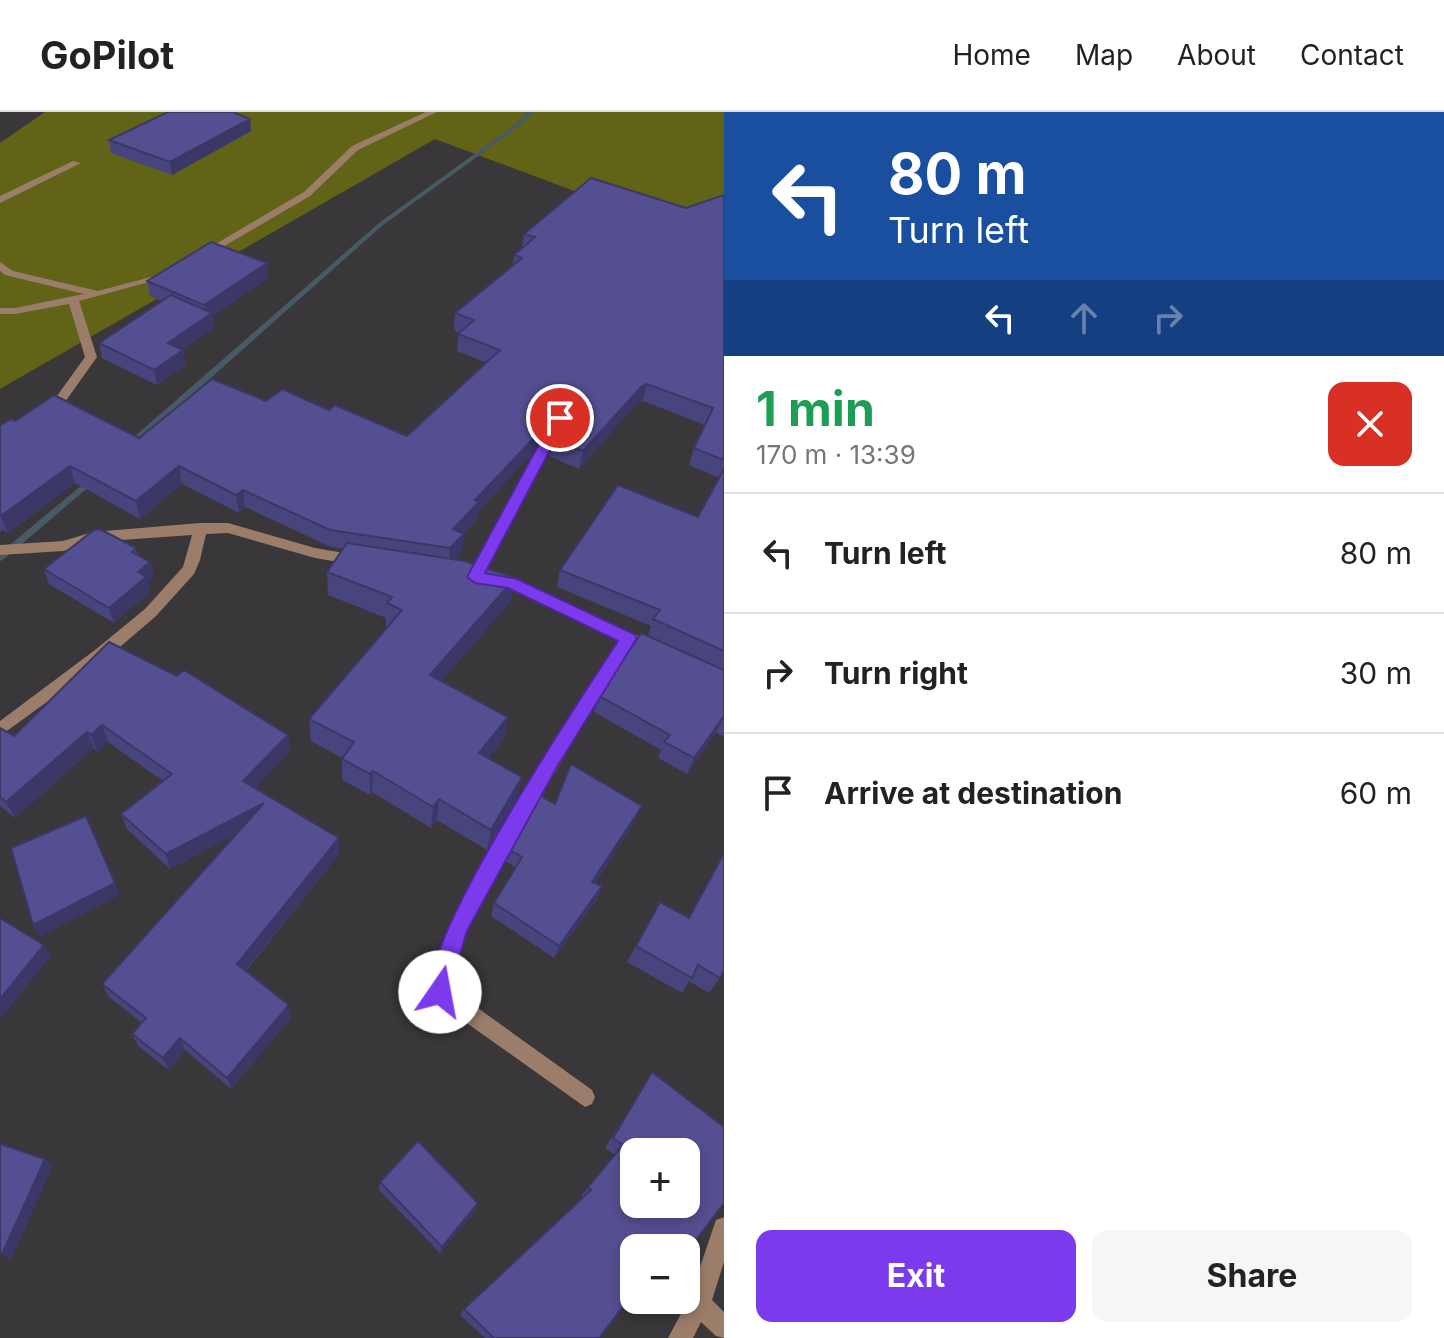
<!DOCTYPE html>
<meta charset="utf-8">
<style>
:root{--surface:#fff;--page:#f6f6f6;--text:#222;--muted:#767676;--line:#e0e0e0;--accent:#7c3aed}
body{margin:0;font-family:Inter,sans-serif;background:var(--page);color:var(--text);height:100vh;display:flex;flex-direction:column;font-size:30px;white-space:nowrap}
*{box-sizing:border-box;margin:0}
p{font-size:26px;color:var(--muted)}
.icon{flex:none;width:44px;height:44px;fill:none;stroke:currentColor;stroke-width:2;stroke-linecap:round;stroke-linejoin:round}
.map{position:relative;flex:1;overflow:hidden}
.sheet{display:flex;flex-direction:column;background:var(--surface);width:720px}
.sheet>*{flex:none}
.guide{background:#1a4fa0;color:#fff;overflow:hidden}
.controls{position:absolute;left:620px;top:1026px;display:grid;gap:16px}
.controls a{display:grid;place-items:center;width:80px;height:80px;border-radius:16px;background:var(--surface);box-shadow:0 4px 12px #0003;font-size:40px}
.pin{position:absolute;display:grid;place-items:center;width:68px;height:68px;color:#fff;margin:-34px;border:4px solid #fff;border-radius:50%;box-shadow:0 2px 8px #0007}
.me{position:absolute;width:88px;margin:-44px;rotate:12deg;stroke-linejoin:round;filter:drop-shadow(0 0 6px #0008)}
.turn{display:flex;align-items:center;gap:28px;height:168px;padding:0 32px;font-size:36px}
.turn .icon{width:104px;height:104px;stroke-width:2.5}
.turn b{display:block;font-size:56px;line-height:68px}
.lanes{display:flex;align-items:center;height:76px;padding:0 32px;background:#0003;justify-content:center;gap:40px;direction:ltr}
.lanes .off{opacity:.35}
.round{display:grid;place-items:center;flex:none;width:84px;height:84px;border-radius:16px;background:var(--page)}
.overview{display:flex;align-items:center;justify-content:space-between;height:136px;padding:0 32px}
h1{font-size:48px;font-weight:700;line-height:60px;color:#1e9e55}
.action{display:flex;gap:16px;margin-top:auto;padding:16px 32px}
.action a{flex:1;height:92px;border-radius:16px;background:var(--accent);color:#fff;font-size:32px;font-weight:700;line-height:92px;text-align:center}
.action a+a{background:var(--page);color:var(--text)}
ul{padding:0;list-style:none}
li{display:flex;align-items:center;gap:24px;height:120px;padding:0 32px;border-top:2px solid var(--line)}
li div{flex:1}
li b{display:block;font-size:30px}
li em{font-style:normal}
header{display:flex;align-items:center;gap:48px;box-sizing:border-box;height:112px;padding:0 40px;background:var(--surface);border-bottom:2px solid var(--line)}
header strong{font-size:38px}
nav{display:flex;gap:44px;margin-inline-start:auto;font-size:28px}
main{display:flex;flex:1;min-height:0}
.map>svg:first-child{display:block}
.green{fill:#616317}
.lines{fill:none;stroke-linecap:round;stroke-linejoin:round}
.stream{fill:#485a65;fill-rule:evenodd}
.street{fill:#9c7d6a;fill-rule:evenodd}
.wall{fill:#48447d}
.shaded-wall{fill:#3b3766}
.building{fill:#544f91;stroke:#3b3766;stroke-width:2;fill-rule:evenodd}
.route{fill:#7c3aed;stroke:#51269a;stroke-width:2}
</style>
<header>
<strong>GoPilot</strong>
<nav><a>Home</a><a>Map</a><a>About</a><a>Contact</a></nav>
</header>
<main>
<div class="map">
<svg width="724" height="1226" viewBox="0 0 724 1226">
<rect width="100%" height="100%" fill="#393739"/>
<path class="green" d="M45 0H724V135L435 27 0 277V31Z"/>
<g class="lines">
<path class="stream" d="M527 0H533L517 16 383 113 133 335H127V331L379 111 513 14Z
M94 363 97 364V368L3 448 0 449V441Z"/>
<path class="street" d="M426 0H437L358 38 310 84 204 146 195 144 304 80 352 34Z
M73 49 81 51 0 91V84Z
M0 150 13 159 98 179 166 161 171 164 79 189 97 245 65 290 45 302 41 301V295L57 284 85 245 69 192 15 202H0V196H15L84 182 5 163 0 159Z
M560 302 566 306 482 465 475 470 470 469 468 465 554 306Z
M200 411H228L315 436 356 443 363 448 356 453 315 446 228 421 206 422 200 448 194 462 156 504 106 547 0 624V609L95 538 145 497 183 455 192 423 93 430 63 439 0 443V433L63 429 93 420Z
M494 463 517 467 660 534 663 538 655 544 631 533 494 763 468 817 450 876 592 978 595 985 592 992 585 995 433 887 430 880C447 809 484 747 521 685 553 632 586 580 619 528L509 476 489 472 487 468 489 464Z
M724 1105V1150L712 1188 724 1200V1226L716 1224 701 1210 693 1226H668L689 1187 716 1108Z"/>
</g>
<path class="wall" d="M250 7 251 19 172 63 111 41 109 28Z
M724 83V625L716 620 687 662 658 646 661 638 594 600 599 584 648 524 651 514 557 475 560 458 698 405 719 366 689 353 694 336 705 313 643 289 637 291 579 357 549 344 552 327 565 303 558 300 551 305 530 344 478 399 477 407 463 422 462 439 455 447 511 489 441 569 504 627 488 646 517 686 487 738 437 708 431 716 372 680 370 683 342 668V646L311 629 309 607 388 515 386 514V506L328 483 327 460 343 437 331 435 245 395 239 401 182 372 140 407 75 371 8 421 3 418 0 420V313L15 309 139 326 266 289 329 298 407 324 487 251 457 239 459 221 454 218 455 201 513 153 514 143 522 136 524 122 686 96Z
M267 151 268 166 213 204 214 216 183 237 186 253 157 273 102 246 99 231 162 189 150 184 147 169Z
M136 436 137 442 150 450 154 465 148 470 150 480 114 511 49 472 44 457Z
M109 530 288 623 290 640 255 676 339 742 246 859 291 906 231 977 185 938 169 958 138 934 132 922 142 911 109 885 102 872 236 722 170 757 127 717 121 702 163 669 108 630 97 640 94 636 15 706 0 694V616L14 624Z
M555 692 636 707 595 771 602 774 597 787 554 846 491 804 494 791 515 755 505 749 508 737Z
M723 743 720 866 709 881 689 869 682 881 627 850 636 834 688 806Z
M652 960 634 1136 599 1226H485L460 1203 464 1197 583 1085 581 1084 615 1043 605 1036Z
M380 1070 476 1098 440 1141 379 1078Z"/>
<path class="shaded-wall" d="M250 7 251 19 172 63 170 50Z
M267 151 268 166 213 204 214 216 171 246 168 231 206 205 204 193Z
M183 238 186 253 157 273 154 258Z
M647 272 643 289 637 291 579 357 583 339 642 274Z
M562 282 558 300 551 305 530 344 478 399 477 407 452 434 453 417 475 388 554 287Z
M70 354 75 371 8 421 1 404Z
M179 354 182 372 140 407 136 389Z
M243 378 245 395 239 401 236 383Z
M464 422 462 439 449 454 450 436Z
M150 450 154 465 148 470 150 480 114 511 109 496 138 460Z
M515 466 511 489 428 585 430 563Z
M724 604 716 620 687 662 694 646Z
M508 605 504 627 476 663 479 641Z
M102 613 108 630 97 640 91 623Z
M87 620 94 636 15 706 6 690Z
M288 623 290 640 246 685 243 669Z
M373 659 372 680 370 683V662Z
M522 665 517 686 487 738 491 718Z
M439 687 437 708 431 716 433 695Z
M264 691 266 706 170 757 166 742Z
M642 694 636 707 587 782 592 770Z
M339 726V742L240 865 237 852Z
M115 771 120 783 40 825 33 813Z
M602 774 597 787 554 846 559 834Z
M44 833 51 844 0 908V887Z
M289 893 291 906 231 977 227 966Z
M180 926 185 938 169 958 163 946Z
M45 1047 53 1054 11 1148 2 1142Z
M478 1091 476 1098 440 1141 442 1135Z"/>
<path class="building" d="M168 0H233L250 7 170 50 109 28Z
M591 66 686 96 724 83V348L694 336 713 296 647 272 642 274 583 339 552 327 572 290 571 286 562 282 554 287 533 327 475 388 479 390 453 417 464 422 450 436 330 418 243 378 236 383 179 354 136 389 70 354 1 404 0 403V313L11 307 15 309 54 283 139 326 212 267 266 289 282 277 329 298 335 293 407 324 500 238 458 222 474 208 455 201 522 146 514 143 535 125 524 122Z
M211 130 267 151 204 193 147 169Z
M171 183 212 201 168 231 183 238 154 258 99 231Z
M724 357V539L653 507 660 498 560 458 618 373 698 405Z
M100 417 136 436 132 440 150 450 138 460 146 465 109 496 44 457 94 418Z
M347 431 465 449 515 466 430 563 508 605 479 641 522 665 491 718 439 687 433 695 373 659 370 662 342 647 354 630 309 607 402 498 387 491 392 485 327 460Z
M641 521 724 558V604L694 646 664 630 670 623 599 584Z
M109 530 177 564 184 558 288 623 243 669 339 726 237 852 289 893 227 966 180 926 163 946 132 922 146 906 102 872 264 691 166 742 121 702 172 662 102 613 91 623 87 620 6 690 0 685V616L14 624Z
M571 652 642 694 592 770 602 774 559 834 494 791 522 745 508 737 539 683 555 692Z
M86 704 115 771 33 813 11 736Z
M723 743H724V858L720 866 698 853 692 866 636 834 660 790 689 806Z
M0 806 44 833 0 887Z
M652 960 724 1015V1091L686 1141V1136H634V1180L599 1226H494L464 1197 591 1078 588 1075 623 1033 613 1026ZM634 1040H686V1092H634Z
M418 1029 478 1091 442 1135 380 1070Z
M0 1032 45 1047 2 1142 0 1141Z"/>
<path class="route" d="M560 302 567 306 485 461 517 467 634 522 637 526 557 655 467 819C459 841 457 866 448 888L440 891 432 888C411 839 584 581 618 529L508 476 475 471 467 465 553 306Z"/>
</svg>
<div class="controls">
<a>+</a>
<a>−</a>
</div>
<div class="pin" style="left:560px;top:306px;background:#d93025"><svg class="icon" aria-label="arrive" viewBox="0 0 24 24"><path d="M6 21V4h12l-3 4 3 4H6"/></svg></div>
<svg class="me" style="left:440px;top:880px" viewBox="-20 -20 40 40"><circle r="19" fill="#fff"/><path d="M0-13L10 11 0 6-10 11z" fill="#7c3aed"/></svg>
</div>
<section class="sheet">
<div class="guide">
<div class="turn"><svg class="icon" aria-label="left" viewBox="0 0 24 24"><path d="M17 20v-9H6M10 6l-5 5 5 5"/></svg><div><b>80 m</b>Turn left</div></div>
<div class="lanes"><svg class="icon" aria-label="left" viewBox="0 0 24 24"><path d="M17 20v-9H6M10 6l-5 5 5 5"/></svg><svg class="icon off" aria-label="ahead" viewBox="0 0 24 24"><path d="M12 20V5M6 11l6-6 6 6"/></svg><svg class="icon off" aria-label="right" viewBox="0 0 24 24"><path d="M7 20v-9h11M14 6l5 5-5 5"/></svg></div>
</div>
<div class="overview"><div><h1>1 min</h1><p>170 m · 13:39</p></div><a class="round" style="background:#d93025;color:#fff"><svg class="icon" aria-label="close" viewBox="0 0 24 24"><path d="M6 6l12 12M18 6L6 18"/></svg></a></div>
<ul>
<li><svg class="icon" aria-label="left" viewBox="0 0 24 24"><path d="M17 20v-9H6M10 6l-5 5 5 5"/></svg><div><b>Turn left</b></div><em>80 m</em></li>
<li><svg class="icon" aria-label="right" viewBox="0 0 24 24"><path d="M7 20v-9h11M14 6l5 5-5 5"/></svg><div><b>Turn right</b></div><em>30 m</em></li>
<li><svg class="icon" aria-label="arrive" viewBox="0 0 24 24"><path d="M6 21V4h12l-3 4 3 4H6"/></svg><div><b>Arrive at destination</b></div><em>60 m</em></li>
</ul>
<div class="action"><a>Exit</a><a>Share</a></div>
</section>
</main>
